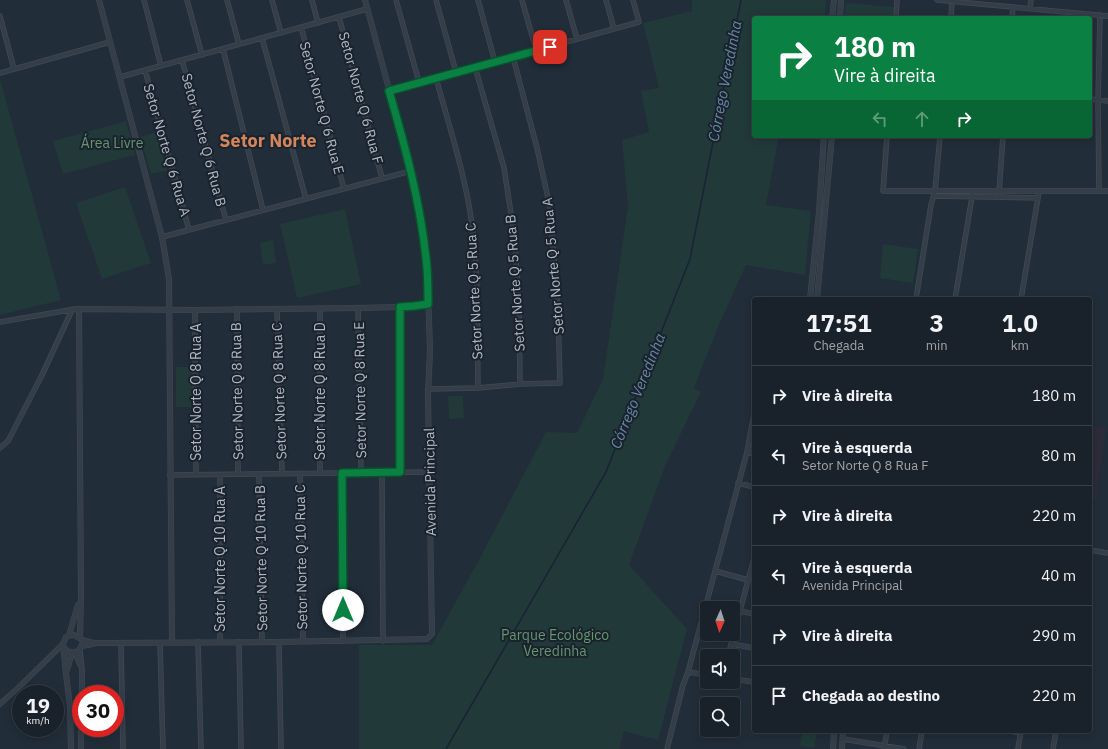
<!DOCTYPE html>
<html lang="pt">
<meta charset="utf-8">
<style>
:root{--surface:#19222a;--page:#222a32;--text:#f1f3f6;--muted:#9fa4a8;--line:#373f47}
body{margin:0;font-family:"IBM Plex Sans",sans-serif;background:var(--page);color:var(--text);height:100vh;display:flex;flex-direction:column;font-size:15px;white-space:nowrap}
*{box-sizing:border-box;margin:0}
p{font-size:13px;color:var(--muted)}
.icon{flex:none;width:22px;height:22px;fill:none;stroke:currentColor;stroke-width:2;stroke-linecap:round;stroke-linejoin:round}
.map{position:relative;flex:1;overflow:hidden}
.drawer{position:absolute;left:752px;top:297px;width:340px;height:436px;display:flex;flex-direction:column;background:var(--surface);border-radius:4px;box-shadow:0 2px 10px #0003,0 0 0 1px var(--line)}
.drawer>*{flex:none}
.guide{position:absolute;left:752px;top:16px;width:340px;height:122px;border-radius:4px;box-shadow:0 2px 10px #0003,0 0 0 1px var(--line);background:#0b8043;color:#fff;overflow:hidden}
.needle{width:26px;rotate:183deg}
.controls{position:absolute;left:700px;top:601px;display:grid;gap:8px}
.controls a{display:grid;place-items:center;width:40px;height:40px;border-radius:4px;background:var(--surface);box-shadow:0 2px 10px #0003,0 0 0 1px var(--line);font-size:20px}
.speed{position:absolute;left:12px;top:685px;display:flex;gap:8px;font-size:20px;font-weight:700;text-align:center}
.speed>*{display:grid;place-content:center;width:52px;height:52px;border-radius:50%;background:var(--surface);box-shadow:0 2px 10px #0003,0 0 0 1px var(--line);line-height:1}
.speed small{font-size:10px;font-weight:400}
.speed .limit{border:6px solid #d22;background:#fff;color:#111}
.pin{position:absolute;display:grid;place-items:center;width:34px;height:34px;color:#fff;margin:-17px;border-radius:8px;box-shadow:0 2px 6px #0006}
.me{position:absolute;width:44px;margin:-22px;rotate:0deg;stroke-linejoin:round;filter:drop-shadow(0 0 3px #0008)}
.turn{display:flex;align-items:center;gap:14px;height:84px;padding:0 16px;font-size:18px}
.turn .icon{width:52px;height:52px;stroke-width:2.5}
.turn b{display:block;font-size:28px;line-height:34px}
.lanes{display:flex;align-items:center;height:38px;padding:0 16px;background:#0003;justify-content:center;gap:20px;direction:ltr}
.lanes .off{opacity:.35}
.eta{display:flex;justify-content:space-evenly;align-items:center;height:68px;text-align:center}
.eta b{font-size:24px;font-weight:700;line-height:28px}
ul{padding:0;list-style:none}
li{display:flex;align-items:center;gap:12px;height:60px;padding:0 16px;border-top:1px solid var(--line)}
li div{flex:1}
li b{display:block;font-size:15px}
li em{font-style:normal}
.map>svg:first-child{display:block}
.medical{fill:#2c2c3a}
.green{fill:#223939}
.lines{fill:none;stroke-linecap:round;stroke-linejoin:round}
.stream{stroke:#142535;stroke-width:1.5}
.minor-casing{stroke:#404a55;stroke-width:5.5}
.tertiary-casing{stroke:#404a55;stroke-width:6}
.minor{stroke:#343e49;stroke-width:4}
.tertiary{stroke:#343e49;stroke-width:5}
.route-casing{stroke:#07532c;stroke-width:10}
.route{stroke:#0b8043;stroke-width:7}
.labels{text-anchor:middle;stroke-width:4;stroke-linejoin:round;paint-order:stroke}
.street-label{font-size:14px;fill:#afb9c5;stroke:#1a232d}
.park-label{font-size:14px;fill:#66966d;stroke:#1a232d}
.water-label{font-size:15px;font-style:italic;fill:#6787a4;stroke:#1a232d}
.district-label{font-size:18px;font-weight:bold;fill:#d3855c;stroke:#1a232d}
</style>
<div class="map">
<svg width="1108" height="749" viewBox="0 0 1108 749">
<rect width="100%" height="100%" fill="#212d38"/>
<path class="medical" d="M1090 425 1106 428 1096 500 1090 499Z"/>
<path class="green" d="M692 0H826L825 18H754V136H779L766 205 811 211 805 275 746 265 718 327 694 388 701 392 665 466 629 565 687 629 658 740 624 731 619 749H359V645H432L481 556 546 432 577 433 603 379 628 206 622 140 649 132 641 91 659 88 643 23 692 11Z
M846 3 894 7 893 18H844Z
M0 79 61 300 0 315Z
M126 121 135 155 63 174 53 141Z
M156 132 167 171 151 174 140 137Z
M125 187 151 263 102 279 76 203Z
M345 209 361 284 297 298 280 224Z
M273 240 276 263 263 265 260 243Z
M883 244 918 249 913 283 880 278Z
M176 367H194V407H176Z
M448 396H463L464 418 449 419Z
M802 731H817L814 748 800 746Z"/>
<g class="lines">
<path class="stream" d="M446 749 606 472 690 259 741 0"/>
<g class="minor-casing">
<path id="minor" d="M144 0 161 66
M187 0 202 55
M227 0 239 44
M272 0 281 33
M312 0 318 23
M396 0 419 82
M436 0 456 72
M478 0 495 62
M522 0 536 50
M566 0 577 39
M606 0 614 29
M937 0 1108 16
M1030 8 1031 0
M0 16 14 69
M339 17 382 178
M896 18 897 0
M951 18 952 0
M1012 18 1013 7
M301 27 344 189
M262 38 306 199
M223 49 263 210
M182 60 226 220
M475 67 504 168 514 233 519 301 520 384
M145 70 189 230
M0 73 110 42
M120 77 367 9
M436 78C450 129 467 180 473 232 479 284 477 336 478 388
M389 91 639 22 633 0
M1090 99 1108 101
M887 136 883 191H1108
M1099 191 1098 100 1100 15
M999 193 1003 136
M934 196 1038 198
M162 237 411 171
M916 299 931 205 935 191 940 136
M955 299 973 191
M1021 299 1039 192
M400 307V473
M358 308 361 472
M237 309 238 474
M277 309 282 474
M195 310 196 475
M0 322 75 309
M428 389 478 388 520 384 560 383 558 312 550 207 537 148 513 57
M0 448 8 441 42 375 72 310 79 309
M747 452 754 454
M320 473V309
M342 473 343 641
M382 473 383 641
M259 474 262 642
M300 474 303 641
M170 475 429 472
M220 475V642
M738 483 754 487
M1090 550 1108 553
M715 571 748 580
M740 611 754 614
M198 642 201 749
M239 642 241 749
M279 642 281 749
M160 643 163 749
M121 644 123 749
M731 644 754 648
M80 650 82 669V694
M75 653 80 665
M728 656 754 558
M688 672 707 675
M733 679 754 682
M0 704 17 689 63 644
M81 728V749
M1010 731 1021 733
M843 739 904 749
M667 749 683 685 688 672 747 452 754 414
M884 749 887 731
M919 749 922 731
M1018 749 1021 731
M1053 749 1056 731"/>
</g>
<g class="tertiary-casing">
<path id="tertiary" d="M99 0 162 237 169 279 172 643
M832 18 834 0
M840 18 841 0
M810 299 819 212 824 136
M817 299 832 136
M69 635 78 605
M80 638 81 596 79 309 195 310 358 308 400 307 414 306 428 303
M82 646 97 643 279 642 427 639 432 634 428 396 430 350 427 259 421 218 411 171 365 0
M64 648 69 652C76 654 80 651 82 644
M67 670 72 653
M71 749 70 706 66 674 63 644 66 637C75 632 76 637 83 640 86 641 90 642 94 643
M833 749 834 731
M842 749 843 731"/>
</g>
<use href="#minor" class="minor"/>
<use href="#tertiary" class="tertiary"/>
</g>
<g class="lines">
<g class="route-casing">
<path id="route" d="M343 610 342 473 400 472V307L414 306 428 304C428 288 428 273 426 258 420 201 405 146 389 91L550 47"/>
</g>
<use href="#route" class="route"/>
</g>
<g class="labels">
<g class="street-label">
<text transform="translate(361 98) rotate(75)" y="5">Setor Norte Q 6 Rua F</text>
<text transform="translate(322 108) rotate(75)" y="5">Setor Norte Q 6 Rua E</text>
<text transform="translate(204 140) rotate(75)" y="5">Setor Norte Q 6 Rua B</text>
<text transform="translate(167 150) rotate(74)" y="5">Setor Norte Q 6 Rua A</text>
<text transform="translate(553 266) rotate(-95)" y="5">Setor Norte Q 5 Rua A</text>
<text transform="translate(515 283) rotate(-94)" y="5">Setor Norte Q 5 Rua B</text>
<text transform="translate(474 291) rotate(-93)" y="5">Setor Norte Q 5 Rua C</text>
<text transform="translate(360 390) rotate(-91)" y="5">Setor Norte Q 8 Rua E</text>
<text transform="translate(237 391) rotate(-91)" y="5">Setor Norte Q 8 Rua B</text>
<text transform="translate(279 391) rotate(-92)" y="5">Setor Norte Q 8 Rua C</text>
<text transform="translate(320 391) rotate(-90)" y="5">Setor Norte Q 8 Rua D</text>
<text transform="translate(196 392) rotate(-90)" y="5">Setor Norte Q 8 Rua A</text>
<text transform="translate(430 482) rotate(-91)" y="5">Avenida Principal</text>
<text transform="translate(301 557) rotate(-91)" y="5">Setor Norte Q 10 Rua C</text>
<text transform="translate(261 558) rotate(-91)" y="5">Setor Norte Q 10 Rua B</text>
<text transform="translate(220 559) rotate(-90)" y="5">Setor Norte Q 10 Rua A</text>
</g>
<g class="park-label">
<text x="112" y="148">Área Livre</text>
<text x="555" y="640">Parque Ecológico<tspan x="555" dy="16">Veredinha</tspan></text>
</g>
<g class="water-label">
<text transform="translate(725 81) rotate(-79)" y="5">Córrego Veredinha</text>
<text transform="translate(638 391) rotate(-68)" y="5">Córrego Veredinha</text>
</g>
<g class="district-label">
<text x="268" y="147">Setor Norte</text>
</g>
</g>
</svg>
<div class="controls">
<a><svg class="needle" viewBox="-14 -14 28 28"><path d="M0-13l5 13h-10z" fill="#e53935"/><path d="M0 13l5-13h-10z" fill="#9fa4a8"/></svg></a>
<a><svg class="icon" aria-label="sound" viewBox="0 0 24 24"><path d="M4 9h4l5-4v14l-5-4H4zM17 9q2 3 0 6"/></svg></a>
<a><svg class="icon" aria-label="search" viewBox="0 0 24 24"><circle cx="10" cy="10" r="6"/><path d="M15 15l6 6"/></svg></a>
</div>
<div class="speed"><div>19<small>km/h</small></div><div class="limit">30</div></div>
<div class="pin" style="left:550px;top:47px;background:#d93025"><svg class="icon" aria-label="arrive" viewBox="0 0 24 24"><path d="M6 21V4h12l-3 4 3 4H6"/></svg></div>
<svg class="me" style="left:343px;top:610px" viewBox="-20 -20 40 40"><circle r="19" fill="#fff"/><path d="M0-13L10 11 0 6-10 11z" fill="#0b8043"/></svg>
<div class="guide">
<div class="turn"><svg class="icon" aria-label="right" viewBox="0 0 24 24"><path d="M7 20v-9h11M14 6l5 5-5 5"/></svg><div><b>180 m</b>Vire à direita</div></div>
<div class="lanes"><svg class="icon off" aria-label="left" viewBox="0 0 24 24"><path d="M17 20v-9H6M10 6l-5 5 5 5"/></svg><svg class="icon off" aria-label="ahead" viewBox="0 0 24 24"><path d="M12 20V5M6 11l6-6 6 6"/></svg><svg class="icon" aria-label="right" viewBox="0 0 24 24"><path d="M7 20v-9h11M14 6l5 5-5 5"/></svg></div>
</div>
<section class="drawer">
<div class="eta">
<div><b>17:51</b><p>Chegada</p></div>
<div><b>3</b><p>min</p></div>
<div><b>1.0</b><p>km</p></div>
</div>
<ul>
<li><svg class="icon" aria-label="right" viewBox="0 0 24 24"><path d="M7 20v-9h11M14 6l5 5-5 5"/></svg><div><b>Vire à direita</b></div><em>180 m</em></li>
<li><svg class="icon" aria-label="left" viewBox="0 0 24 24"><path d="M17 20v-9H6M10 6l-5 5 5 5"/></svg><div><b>Vire à esquerda</b><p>Setor Norte Q 8 Rua F</p></div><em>80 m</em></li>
<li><svg class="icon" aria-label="right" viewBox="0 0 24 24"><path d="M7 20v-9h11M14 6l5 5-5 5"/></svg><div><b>Vire à direita</b></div><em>220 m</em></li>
<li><svg class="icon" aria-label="left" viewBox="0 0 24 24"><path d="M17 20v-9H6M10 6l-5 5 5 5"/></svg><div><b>Vire à esquerda</b><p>Avenida Principal</p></div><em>40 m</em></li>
<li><svg class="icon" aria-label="right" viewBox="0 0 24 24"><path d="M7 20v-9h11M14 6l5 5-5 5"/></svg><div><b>Vire à direita</b></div><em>290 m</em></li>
<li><svg class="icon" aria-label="arrive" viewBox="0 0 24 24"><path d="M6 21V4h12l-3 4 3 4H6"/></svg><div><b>Chegada ao destino</b></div><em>220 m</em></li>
</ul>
</section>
</div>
